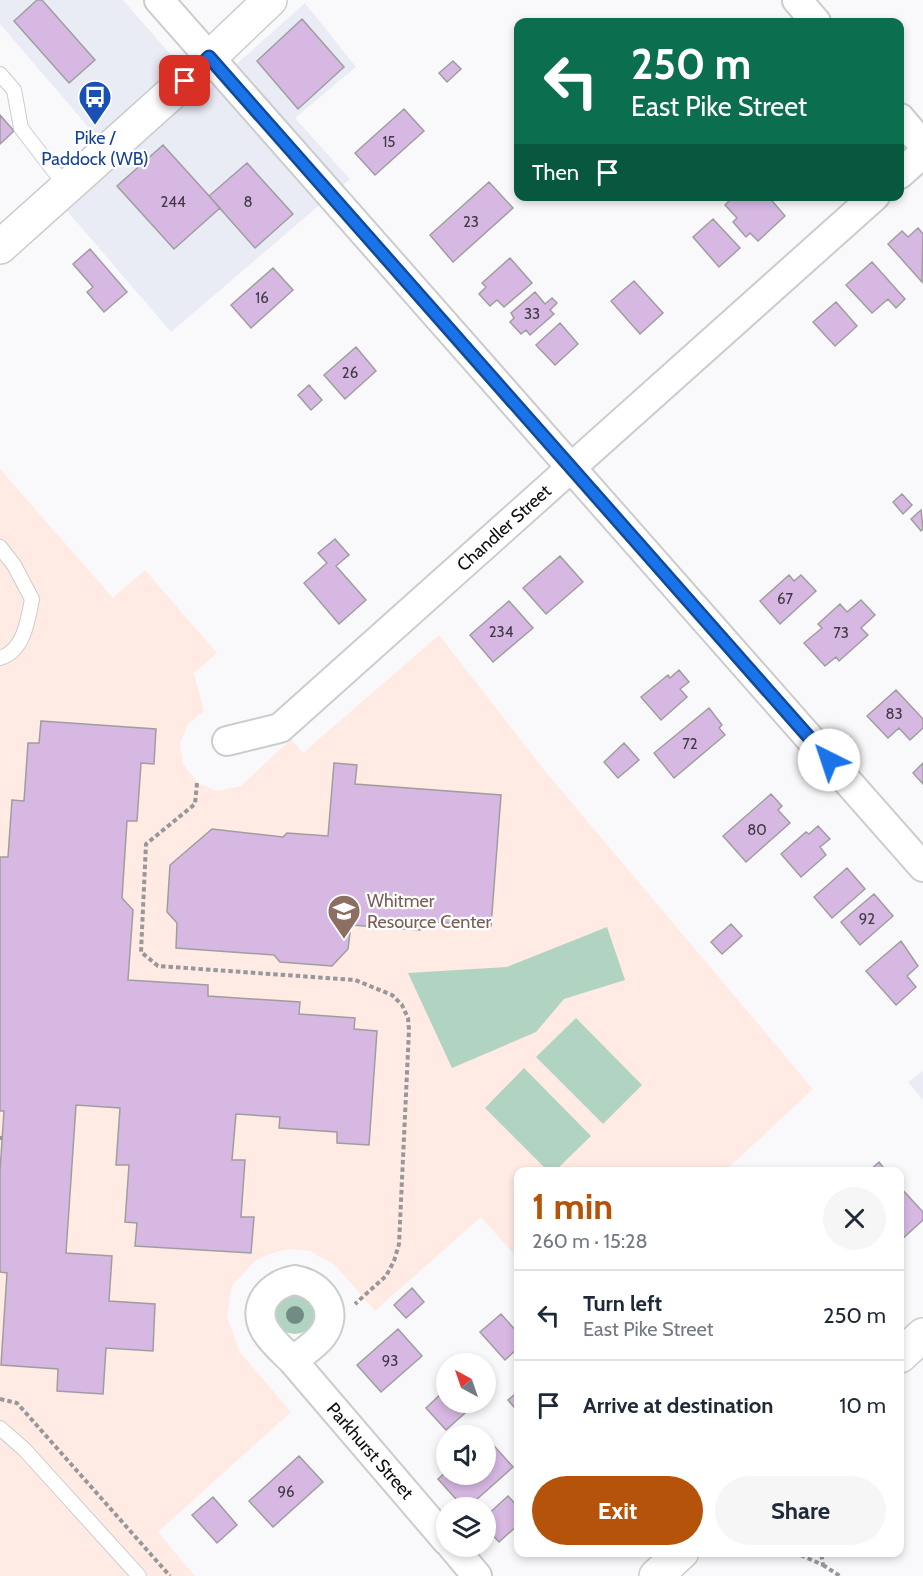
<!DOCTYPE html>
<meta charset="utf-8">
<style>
:root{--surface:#fff;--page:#f6f6f7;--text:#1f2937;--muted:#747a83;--line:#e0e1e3;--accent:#b45309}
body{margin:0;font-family:Cabin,sans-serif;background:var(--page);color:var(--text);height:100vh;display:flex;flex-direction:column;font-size:22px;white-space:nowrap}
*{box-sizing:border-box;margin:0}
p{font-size:20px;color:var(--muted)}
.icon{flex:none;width:33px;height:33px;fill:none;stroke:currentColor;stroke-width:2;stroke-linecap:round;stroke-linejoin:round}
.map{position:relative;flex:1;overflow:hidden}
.details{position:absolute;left:514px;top:1167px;width:390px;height:390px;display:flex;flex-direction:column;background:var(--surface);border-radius:12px;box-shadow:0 3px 9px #0003}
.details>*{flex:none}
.hud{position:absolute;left:514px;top:18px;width:390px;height:183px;border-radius:12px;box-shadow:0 3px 9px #0003;background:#0b6e4f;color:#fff;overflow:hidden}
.needle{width:39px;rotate:320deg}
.fabs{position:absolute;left:436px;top:1353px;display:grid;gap:12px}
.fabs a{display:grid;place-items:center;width:60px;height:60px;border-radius:50%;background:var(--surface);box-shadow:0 3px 9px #0003;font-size:30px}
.pin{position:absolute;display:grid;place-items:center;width:51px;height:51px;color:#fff;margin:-26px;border-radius:12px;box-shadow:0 3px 9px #0006}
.me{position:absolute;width:66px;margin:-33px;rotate:319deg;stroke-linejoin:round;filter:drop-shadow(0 0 4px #0008)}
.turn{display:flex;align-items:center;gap:21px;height:126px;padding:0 18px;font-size:27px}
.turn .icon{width:78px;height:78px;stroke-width:2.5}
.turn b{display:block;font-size:42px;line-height:51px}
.then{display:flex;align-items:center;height:57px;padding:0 18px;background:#0003;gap:12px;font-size:22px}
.round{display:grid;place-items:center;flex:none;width:63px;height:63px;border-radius:32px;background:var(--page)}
.headline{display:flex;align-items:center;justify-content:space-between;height:102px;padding:0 18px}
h1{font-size:36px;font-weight:800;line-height:45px;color:var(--accent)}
.primary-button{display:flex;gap:12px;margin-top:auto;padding:12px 18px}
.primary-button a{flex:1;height:69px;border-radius:36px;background:var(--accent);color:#fff;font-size:24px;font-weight:800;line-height:69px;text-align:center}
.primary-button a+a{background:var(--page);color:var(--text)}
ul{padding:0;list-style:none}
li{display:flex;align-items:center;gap:18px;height:90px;padding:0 18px;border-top:2px solid var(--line)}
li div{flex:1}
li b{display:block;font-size:22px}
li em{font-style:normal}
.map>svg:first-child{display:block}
.built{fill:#e9ecf4}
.education{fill:#ffeae4}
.green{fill:#b1d3c2}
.building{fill:#d7b8e3;stroke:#9f9e9f;stroke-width:1.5}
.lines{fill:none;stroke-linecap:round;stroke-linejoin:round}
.lane-casing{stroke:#cbcccd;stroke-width:16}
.street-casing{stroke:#cbcccd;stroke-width:32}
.secondary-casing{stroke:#cbcccd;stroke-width:36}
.path{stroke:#98989a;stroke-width:4;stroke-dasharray:4.5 3;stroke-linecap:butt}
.lane{stroke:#fff;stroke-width:14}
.street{stroke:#fff;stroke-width:28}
.secondary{stroke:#fff;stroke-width:33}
.tree{fill:#718c84}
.route-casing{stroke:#114b97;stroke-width:15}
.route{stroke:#1a73e8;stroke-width:10}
.labels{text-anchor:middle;stroke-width:4.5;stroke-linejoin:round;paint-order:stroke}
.number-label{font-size:15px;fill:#413945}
.transit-label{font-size:18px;fill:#164399;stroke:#fff}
.street-label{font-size:18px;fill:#0f0f10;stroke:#fff}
.education-label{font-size:18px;fill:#785e54;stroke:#fff;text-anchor:start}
</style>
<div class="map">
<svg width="923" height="1576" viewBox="0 0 923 1576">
<rect width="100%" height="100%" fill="#f9f9fb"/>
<path class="built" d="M0 0H123L204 93 305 3 356 67 295 118 350 179 171 332 45 185 97 137 0 24Z
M923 1071V1100L908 1082Z"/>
<path class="education" d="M0 469 113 598 145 570 217 653 194 673 204 711 188 724 180 743 183 764 198 783 218 791 241 786 291 739 303 753 439 635 545 771 813 1089 725 1171 519 1172V1260L481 1217 375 1311 335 1265 310 1251 291 1249 275 1252 256 1260 232 1286 227 1317 240 1352 291 1412 158 1532 195 1576H0Z"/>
<path class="green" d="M607 927 625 980 564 999 536 1032 452 1068 408 973 507 967Z
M576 1018 642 1085 603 1124 536 1057Z
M524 1068 591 1136 555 1171H548L485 1108Z
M276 1315a19 19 0 1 1 38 0a19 19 0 1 1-38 0Z"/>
<path class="building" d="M37 0H42L95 60 69 83 14 21Z
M302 19 344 67 298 109 257 61Z
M453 61 461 69 447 82 439 73Z
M404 109 424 131 375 175 355 153Z
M0 115 14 131 0 144Z
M163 145 220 208 174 249 117 186Z
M247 163 293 214 255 248 209 196Z
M489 182 513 208 453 262 430 235Z
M734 196H768L785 216 758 241 750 233 746 237 733 222 737 218 725 205Z
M713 219 740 248 719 267 693 237Z
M918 228 923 234 922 282 888 244 902 231 908 237Z
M90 249 127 292 104 312 87 292 93 287 73 264Z
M510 258 532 283 504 307 497 300 490 306 479 294 486 287 482 283Z
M872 262 905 299 896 308 888 299 872 313 846 285Z
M273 268 293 290 251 328 231 305Z
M634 281 663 313 640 334 611 301Z
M535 292 545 304 552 298 557 303 550 310 554 314 530 335 526 330 521 334 510 322 514 318 511 313Z
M836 302 857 326 835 346 813 322Z
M560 323 578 344 555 365 536 345Z
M356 347 376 371 345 399 324 375Z
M309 385 322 400 311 410 298 395Z
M902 494 912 505 903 514 893 502Z
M921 510 923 529 921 531 911 519Z
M335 539 349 555 336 566 366 600 339 624 304 583 327 563 318 553Z
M560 556 583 582 546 614 523 588Z
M789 575 794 581 801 575 816 591 780 624 760 601Z
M861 600 875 615 861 628 868 635 839 661 836 657 825 666 804 643 822 628 818 624 840 604 847 612Z
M509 601 533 628 493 662 470 635Z
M679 670 689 682 680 689 687 697 661 720 641 697 668 675 670 678Z
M896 690 923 719V728L910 740 899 728 888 738 867 716Z
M709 708 722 725 719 728 725 735 674 778 654 753Z
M41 721 156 729 154 764 141 763 137 821H127L122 898 133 910 128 980 208 985V996L300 1002 299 1014 355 1018 354 1029 377 1031 369 1145 337 1143V1132L279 1128 280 1117 236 1114 232 1160H245L241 1217H254L251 1253 135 1246 137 1223 125 1222 129 1165H116L120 1108 76 1105 66 1253 112 1256 109 1301 155 1304 153 1351 106 1348 103 1394 57 1391 58 1369 1 1365 7 1273 0 1272V1171L4 1111H0V857H8L12 800 24 801 28 743H39Z
M624 743 639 760 618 778 604 762Z
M334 763 357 765 355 784 501 795 491 926 420 921V930L351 925 348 949 332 966 280 962 274 955 176 948 177 923 167 912 170 865 212 829 283 837 287 833 328 836Z
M923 763V784L913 773Z
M771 794 782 806 778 810 790 823 746 862 723 836Z
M818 826 830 839 820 847 826 855 801 877 781 854 806 832 809 834Z
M847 868 865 889 832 918 814 897Z
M874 894 893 916 860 945 841 922Z
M731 924 742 936 722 954 711 942Z
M901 941 918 966 907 976 916 987 896 1005 866 971Z
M879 1162 887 1172H868Z
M900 1187 923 1212V1220L900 1241Z
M412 1288 424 1302 406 1318 394 1305Z
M501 1314 519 1334V1347L505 1360 480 1332Z
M398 1329 422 1356 381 1392 357 1365Z
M447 1388V1402L474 1405 446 1430 426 1408Z
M519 1391V1413L508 1400Z
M486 1437 513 1467 467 1508H464L438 1479 447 1471V1474H486Z
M299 1456 323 1482 273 1527 249 1501Z
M508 1496 519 1508V1524L499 1542 486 1528V1516Z
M213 1497 237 1525 217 1543 192 1515Z"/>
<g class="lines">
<g class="lane-casing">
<path id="lane" d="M0 74 14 90 21 128 67 188
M0 547 14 565 32 599C28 620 24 651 0 658
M0 1428 25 1450 139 1576"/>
</g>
<g class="street-casing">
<path id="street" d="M159 0 923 867
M797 0 816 22
M900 118 923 145
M900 174 923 153
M227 741 280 728 875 196
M295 1280C321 1284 341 1311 322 1336 314 1346 302 1353 293 1361 284 1352 272 1342 265 1330 251 1305 271 1284 295 1280Z
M293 1361 447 1541
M452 1546 477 1576"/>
</g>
<g class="secondary-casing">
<path id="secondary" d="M0 247 185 81 270 0
M900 1356 923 1335
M656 1576 682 1552"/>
</g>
<path class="path" d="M197 783 195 804 146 844 141 952 158 966 355 980 392 995 402 1005 408 1018 409 1030 399 1244 394 1261 386 1276 355 1304
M0 1138H2
M0 1399 17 1403 170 1576
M794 1552 823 1565 821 1552
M823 1565 840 1576"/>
<use href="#lane" class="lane"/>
<use href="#street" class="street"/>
<use href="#secondary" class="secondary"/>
</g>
<circle class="tree" cx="295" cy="1315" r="9"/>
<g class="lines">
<g class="route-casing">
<path id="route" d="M185 81 209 57 829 760"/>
</g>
<use href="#route" class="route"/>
</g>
<defs>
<g id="bus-pin" transform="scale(1.725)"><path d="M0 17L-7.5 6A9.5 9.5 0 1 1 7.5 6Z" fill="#1a4fb4" stroke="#fff"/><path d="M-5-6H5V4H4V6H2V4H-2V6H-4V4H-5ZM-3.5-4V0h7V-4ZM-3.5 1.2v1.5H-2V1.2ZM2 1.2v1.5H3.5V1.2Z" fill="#fff"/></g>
<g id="school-pin" transform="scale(1.725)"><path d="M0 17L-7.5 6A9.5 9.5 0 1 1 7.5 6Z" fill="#8d6e63" stroke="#fff"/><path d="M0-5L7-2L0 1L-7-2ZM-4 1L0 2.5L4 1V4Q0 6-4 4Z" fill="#fff"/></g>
</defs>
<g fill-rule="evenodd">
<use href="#bus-pin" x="95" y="97"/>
<use href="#school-pin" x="344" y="911"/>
</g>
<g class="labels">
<g class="number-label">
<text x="389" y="147">15</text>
<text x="173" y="207">244</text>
<text x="248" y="207">8</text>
<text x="471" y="227">23</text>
<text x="262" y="303">16</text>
<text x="532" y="319">33</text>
<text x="350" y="378">26</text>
<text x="785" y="604">67</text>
<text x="501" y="637">234</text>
<text x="841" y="638">73</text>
<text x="894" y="719">83</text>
<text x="690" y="749">72</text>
<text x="757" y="835">80</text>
<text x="867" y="924">92</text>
<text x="390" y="1366">93</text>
<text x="286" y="1497">96</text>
</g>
<g class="transit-label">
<text x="95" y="144">Pike /<tspan x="95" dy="21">Paddock (WB)</tspan></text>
</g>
<g class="street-label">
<text transform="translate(504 528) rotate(-42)" y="6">Chandler Street</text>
<text transform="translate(370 1451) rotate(49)" y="6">Parkhurst Street</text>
</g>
<g class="education-label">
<text x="367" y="907">Whitmer<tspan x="367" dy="21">Resource Center</tspan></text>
</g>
</g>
</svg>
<div class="fabs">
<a><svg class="needle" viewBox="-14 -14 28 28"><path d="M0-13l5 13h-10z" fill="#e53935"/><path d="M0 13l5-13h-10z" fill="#747a83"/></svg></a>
<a><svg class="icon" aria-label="sound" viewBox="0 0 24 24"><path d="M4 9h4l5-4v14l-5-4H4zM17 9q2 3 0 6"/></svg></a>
<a><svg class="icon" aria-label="layers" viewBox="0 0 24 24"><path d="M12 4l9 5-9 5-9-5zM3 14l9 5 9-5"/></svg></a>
</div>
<div class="pin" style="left:185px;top:81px;background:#d93025"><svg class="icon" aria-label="arrive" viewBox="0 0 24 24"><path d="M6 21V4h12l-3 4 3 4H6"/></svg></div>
<svg class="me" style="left:829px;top:760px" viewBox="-20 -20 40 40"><circle r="19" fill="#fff"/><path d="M0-13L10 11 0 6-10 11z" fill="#1a73e8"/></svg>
<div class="hud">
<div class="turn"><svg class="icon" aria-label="left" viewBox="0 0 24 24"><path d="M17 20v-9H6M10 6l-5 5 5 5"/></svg><div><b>250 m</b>East Pike Street</div></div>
<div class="then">Then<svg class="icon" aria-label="arrive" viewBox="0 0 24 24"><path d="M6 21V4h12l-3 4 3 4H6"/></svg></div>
</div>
<section class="details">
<div class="headline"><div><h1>1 min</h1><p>260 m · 15:28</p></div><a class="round"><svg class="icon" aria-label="close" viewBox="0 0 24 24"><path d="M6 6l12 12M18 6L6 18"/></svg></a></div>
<ul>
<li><svg class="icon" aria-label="left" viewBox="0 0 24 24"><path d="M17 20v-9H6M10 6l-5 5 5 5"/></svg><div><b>Turn left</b><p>East Pike Street</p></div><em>250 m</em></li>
<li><svg class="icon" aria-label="arrive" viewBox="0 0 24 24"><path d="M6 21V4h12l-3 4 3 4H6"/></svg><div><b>Arrive at destination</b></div><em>10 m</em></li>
</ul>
<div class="primary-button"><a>Exit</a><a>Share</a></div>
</section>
</div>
